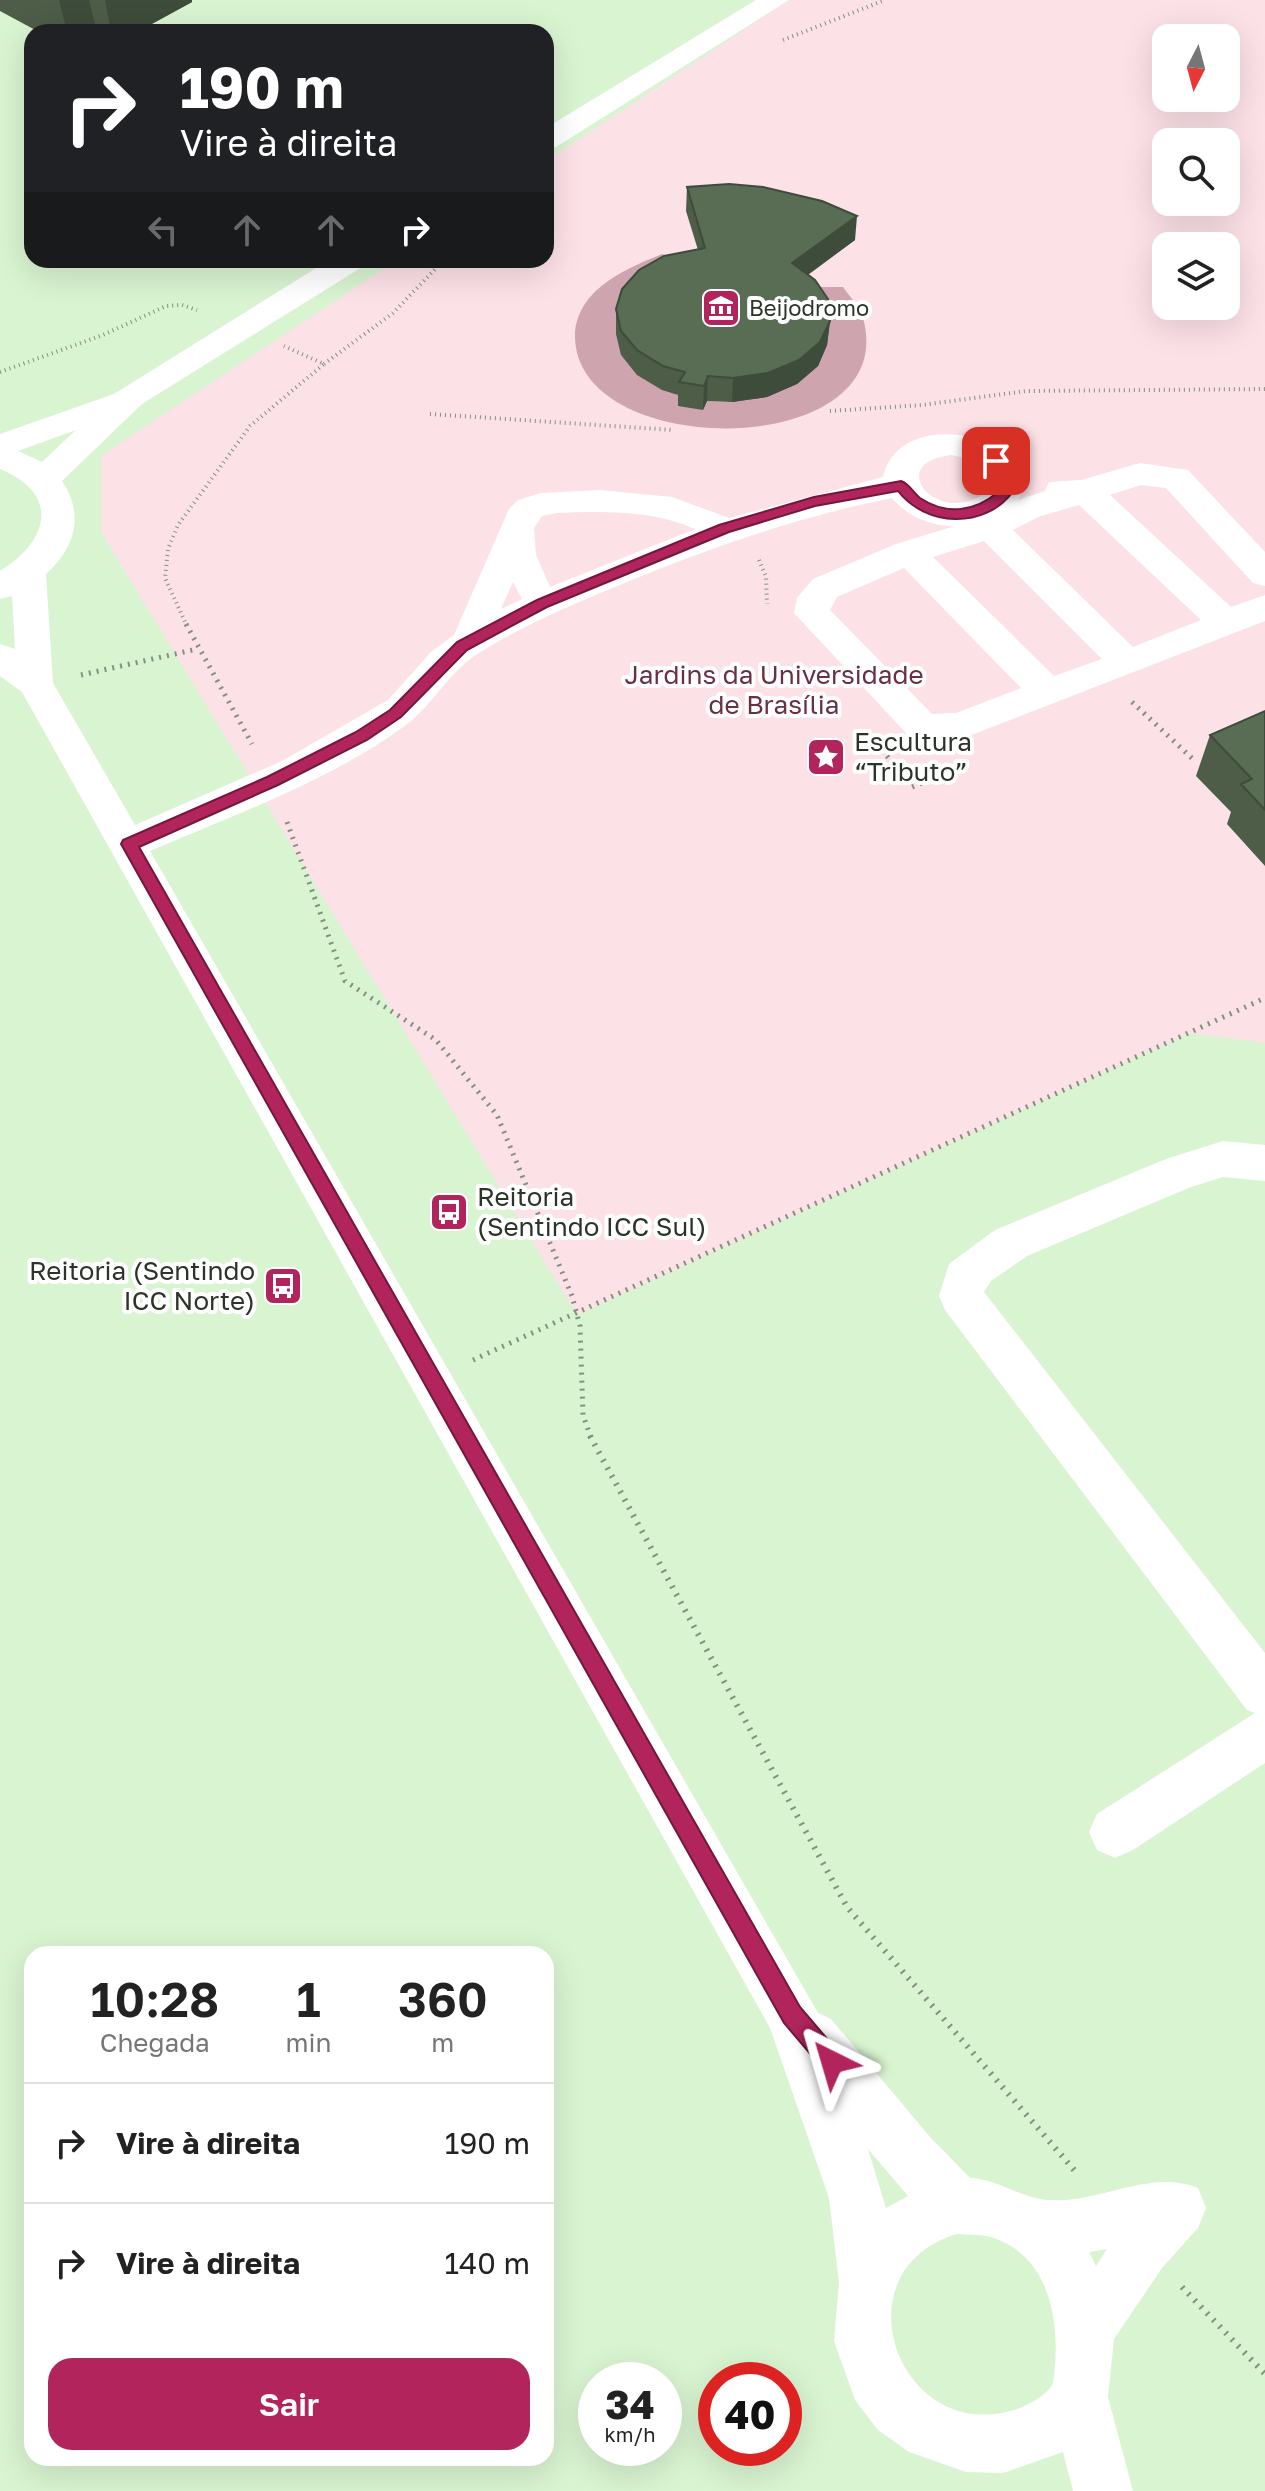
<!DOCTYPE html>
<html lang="pt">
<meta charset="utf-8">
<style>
:root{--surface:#fff;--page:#f6f6f6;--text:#222;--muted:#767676;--line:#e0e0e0;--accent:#b1245c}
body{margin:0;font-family:"Golos Text",sans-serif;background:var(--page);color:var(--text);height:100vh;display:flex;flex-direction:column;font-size:30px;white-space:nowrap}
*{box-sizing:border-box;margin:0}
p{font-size:26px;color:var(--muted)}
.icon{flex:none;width:44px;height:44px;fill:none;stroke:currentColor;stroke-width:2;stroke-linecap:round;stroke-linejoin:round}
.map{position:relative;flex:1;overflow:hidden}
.panel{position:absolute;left:24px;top:1946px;width:530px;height:520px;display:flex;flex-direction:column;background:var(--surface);border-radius:24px;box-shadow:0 8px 32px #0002}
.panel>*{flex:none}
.guide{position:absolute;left:24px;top:24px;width:530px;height:244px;border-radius:24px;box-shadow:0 8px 32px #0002;background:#202124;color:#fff;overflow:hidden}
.needle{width:52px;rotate:186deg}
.buttons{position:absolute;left:1152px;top:24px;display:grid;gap:16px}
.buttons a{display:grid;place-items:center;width:88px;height:88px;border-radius:16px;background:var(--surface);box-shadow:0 8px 32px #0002;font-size:40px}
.speed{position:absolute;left:578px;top:2362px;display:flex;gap:16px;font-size:40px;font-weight:700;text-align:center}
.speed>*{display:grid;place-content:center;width:104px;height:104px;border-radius:50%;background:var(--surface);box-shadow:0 8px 32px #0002;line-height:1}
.speed small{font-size:20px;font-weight:400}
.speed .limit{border:12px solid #d22;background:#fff;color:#111}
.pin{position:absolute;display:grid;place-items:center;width:68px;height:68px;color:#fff;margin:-34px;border-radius:16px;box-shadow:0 4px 12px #0006}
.me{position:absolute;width:88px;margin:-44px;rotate:320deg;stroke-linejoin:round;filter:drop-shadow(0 0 6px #0008)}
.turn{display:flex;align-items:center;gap:28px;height:168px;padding:0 24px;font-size:36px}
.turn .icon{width:104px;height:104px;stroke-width:2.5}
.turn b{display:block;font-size:56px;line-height:68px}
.lanes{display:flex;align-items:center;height:76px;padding:0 24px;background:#0003;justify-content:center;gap:40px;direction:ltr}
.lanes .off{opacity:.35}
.eta{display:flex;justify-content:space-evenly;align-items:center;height:136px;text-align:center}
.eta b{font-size:48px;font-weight:600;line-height:56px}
.primary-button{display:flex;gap:16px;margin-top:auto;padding:16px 24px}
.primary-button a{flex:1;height:92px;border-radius:24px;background:var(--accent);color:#fff;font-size:32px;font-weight:600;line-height:92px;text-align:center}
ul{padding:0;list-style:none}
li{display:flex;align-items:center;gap:24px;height:120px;padding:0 24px;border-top:2px solid var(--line)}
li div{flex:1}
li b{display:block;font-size:30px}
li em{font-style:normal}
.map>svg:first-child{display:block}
.built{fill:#d9f4d1;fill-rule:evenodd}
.green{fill:#fce1e7;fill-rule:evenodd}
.water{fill:#cea4ae}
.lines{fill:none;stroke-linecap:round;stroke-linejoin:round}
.path-far2{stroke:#849181;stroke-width:4;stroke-dasharray:1 4;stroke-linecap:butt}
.path-far1{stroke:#849181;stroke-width:5;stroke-dasharray:2 6;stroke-linecap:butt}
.path{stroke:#849181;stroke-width:6;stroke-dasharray:2 7;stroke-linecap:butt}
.minor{fill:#fff;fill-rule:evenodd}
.wall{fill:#4d5d48}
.shaded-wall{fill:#3e4c3b}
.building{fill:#596c54;stroke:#3e4c3b;stroke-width:2}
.route{fill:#b1245c;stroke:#73173c;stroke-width:2}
.labels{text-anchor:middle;stroke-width:8;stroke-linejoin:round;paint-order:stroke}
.far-poi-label{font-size:22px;fill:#2c342a;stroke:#fff;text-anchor:start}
.park-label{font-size:26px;fill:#683141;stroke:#fff}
.poi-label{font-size:26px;fill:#2c342a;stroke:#fff;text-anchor:start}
</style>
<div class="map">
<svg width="1265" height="2491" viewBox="0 0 1265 2491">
<rect width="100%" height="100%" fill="#ecfee7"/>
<path class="built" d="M0 0H1265V2491H0ZM32 32H546V260H32ZM1166 38H1226V98H1166ZM1166 142H1226V202H1166ZM1166 246H1226V306H1166ZM32 1954H546V2458H32ZM596 2380H664V2448H596ZM716 2380H784V2448H716Z"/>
<path class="green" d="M789 0H1265V1043L1190 1033 577 1315 101 532V456L397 260H546V161ZM1166 38H1226V98H1166ZM1166 142H1226V202H1166ZM1166 246H1226V306H1166Z"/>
<path class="water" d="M662 254 704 273 621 355C646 386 672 388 703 410L707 401C756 404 806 393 827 345L790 287H843C849 296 860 307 863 318 903 461 575 463 575 336 576 290 625 269 662 254Z"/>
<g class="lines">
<path class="path-far2" d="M783 40 885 0
M324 364 393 313 444 260
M0 372 103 335 166 306 182 305 197 310
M830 411 922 405 1026 391 1265 389
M430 414 673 430
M759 560 766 577 767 604
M187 626 165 578 168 549 178 525 250 426 324 364 284 346"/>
<path class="path-far1" d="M186 624 252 744
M81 675 197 649
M1132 702 1195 761
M887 756 912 787 955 770
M287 822 345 981 436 1040 497 1115 572 1296 580 1326 583 1415 591 1438
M473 1360 1265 998"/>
<path class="path" d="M590 1436 847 1907 1075 2171
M1182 2287 1265 2374"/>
<path class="minor" d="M756 0H789L556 147 546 150V128Z
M329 260H366L362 267 142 404 62 481C85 515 75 548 46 574L53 683 135 825 282 761 388 700 431 652 454 635 509 509 518 500 541 493 600 490 672 497 729 518 883 477C901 398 1054 442 1018 500L1045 491 1049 482 1081 480 1140 463 1188 470 1265 552V586L1253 583 1166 488 1141 485 1110 495 1231 607 1265 595V621L974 734 940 742 907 734 794 613 797 598 813 579 896 544 955 526C930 526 908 517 892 498 797 517 706 549 615 587 569 606 522 626 479 653 449 671 434 704 406 725 330 781 236 814 150 851L818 2013 831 2019 930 2137 970 2178C996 2179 1016 2195 1040 2199 1093 2208 1148 2167 1198 2188L1206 2208 1198 2228 1162 2268 1114 2339 1108 2397 1133 2491H1073L1063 2452 1003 2473 966 2472 909 2452 878 2430 855 2400 834 2341 839 2283 829 2198 770 2028 22 692 0 676V644L15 649 12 596 0 599V571C49 541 61 494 0 469V434L114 394ZM76 430 42 462 18 451ZM952 455 972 460 987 474 988 490C942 531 880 463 952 455ZM1079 505 1201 620 1133 647 1013 530 1038 517ZM557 513C603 511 652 510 695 529L550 587 536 555 534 528 542 516ZM984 541 1102 659 1054 676 933 557ZM904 568 1021 688 956 713 932 714 830 610 837 597ZM513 582 522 599 501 609ZM868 2149 908 2196 886 2208ZM957 2234C969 2235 983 2234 994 2238 1054 2259 1061 2330 1053 2383 1048 2395 1027 2406 1014 2410 899 2445 835 2271 957 2234ZM1107 2249 1096 2266 1089 2252Z
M1223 1141 1265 1145V1181L1223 1177 1191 1187 1027 1256 991 1281 984 1292 1265 1653V1763L1133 1850 1115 1858 1097 1850 1089 1832 1097 1814 1255 1713 1247 1710 945 1310 939 1296 949 1264 995 1230 1166 1159Z"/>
</g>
<path class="wall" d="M0 0H192V2L137 32H39L0 11Z
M687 187 855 240 808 275 830 321 827 345 818 366 797 384 767 397 732 402 707 401 703 410 678 406V395L662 390 637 375 621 355 616 334V309L698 250 686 211Z
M1265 711V866L1227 824 1231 812 1196 776 1210 735Z"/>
<path class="shaded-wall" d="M59 0H89L97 32H67Z
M105 0H192V2L137 32H111Z
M857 216 855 240 790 287 792 263Z
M830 321 827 345 818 366 797 384 767 397 732 402 733 378Z
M708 376 707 401 703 410 704 386Z"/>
<path class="building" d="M729 184 763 187 822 201 857 216 792 263 815 280 828 299 830 321 820 342 799 360 768 373 733 378 708 376 704 386 679 382 685 372 663 366 637 350 621 331 616 309 622 289 639 270 664 256 705 248 687 187Z
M1265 711V810L1241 784 1252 779 1210 735Z"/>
<path class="route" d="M991 458H1001L1011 471 1012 493C984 529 926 527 898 491L815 506 729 532 547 607 467 650 401 717 367 740 278 785 139 847 800 2007 840 2054 843 2062 840 2070 832 2074 824 2070 784 2023 121 844 123 840 267 777 356 732 390 710 457 642 537 600 719 525 814 497 901 481C910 484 913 493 920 498 947 516 976 511 998 492L997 472 989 461Z"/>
<defs>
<g id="museum-square" transform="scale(2)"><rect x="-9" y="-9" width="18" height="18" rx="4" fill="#b1245c" stroke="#fff"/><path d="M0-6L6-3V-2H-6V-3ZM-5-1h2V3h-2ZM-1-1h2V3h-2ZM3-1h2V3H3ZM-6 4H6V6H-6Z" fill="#fff"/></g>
<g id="sight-square" transform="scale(2)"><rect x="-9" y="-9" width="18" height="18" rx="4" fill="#b1245c" stroke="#fff"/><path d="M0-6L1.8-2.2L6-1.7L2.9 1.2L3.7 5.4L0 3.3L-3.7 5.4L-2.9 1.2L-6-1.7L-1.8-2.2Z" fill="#fff"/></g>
<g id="bus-square" transform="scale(2)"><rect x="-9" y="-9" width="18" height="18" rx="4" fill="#b1245c" stroke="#fff"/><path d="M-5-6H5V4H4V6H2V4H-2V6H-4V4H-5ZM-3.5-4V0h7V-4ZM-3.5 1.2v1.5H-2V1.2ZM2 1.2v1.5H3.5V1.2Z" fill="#fff"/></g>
</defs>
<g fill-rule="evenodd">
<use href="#museum-square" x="721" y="308"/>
<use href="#sight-square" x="826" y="757"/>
<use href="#bus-square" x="449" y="1212"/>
<use href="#bus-square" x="283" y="1286"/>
</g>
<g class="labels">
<g class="far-poi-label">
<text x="749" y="316">Beijodromo</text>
</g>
<g class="park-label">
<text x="774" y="684">Jardins da Universidade<tspan x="774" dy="30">de Brasília</tspan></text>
</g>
<g class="poi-label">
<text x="854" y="751">Escultura<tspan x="854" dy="30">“Tributo”</tspan></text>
<text x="477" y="1206">Reitoria<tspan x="477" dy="30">(Sentindo ICC Sul)</tspan></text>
<text x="255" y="1280" text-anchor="end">Reitoria (Sentindo<tspan x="255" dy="30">ICC Norte)</tspan></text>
</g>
</g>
</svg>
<div class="buttons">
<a><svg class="needle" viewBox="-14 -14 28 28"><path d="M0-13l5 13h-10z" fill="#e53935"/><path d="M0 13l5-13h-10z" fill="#767676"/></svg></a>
<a><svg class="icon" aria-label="search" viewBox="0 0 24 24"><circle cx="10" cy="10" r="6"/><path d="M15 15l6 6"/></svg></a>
<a><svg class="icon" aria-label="layers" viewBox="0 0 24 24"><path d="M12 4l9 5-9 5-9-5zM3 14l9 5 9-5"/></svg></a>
</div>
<div class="speed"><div>34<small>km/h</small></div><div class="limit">40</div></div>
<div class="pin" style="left:996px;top:461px;background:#d93025"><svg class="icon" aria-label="arrive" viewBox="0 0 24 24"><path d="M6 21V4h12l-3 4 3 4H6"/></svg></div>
<svg class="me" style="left:832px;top:2062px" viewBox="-20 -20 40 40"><path d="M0-17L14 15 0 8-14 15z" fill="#b1245c" stroke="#fff" stroke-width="4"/></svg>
<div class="guide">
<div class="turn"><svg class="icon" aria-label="right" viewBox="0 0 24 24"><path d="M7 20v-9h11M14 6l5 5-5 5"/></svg><div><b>190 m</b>Vire à direita</div></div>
<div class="lanes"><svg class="icon off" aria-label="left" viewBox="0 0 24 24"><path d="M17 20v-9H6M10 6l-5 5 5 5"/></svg><svg class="icon off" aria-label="ahead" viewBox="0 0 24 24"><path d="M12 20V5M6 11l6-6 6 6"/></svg><svg class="icon off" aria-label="ahead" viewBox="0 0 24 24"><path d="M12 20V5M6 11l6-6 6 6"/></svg><svg class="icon" aria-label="right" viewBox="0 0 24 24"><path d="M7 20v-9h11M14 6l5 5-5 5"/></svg></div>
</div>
<section class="panel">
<div class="eta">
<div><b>10:28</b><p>Chegada</p></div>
<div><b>1</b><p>min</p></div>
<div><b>360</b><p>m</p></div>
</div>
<ul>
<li><svg class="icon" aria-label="right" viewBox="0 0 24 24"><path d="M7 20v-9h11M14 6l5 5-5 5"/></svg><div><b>Vire à direita</b></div><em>190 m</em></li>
<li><svg class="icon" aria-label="right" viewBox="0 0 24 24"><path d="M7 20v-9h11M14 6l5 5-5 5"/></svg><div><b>Vire à direita</b></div><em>140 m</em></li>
</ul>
<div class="primary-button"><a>Sair</a></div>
</section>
</div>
